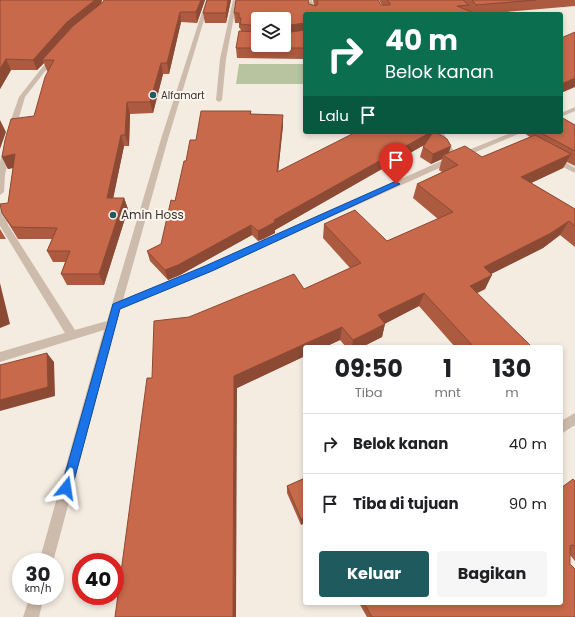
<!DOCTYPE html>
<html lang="id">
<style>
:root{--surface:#fff;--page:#f6f6f6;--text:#202124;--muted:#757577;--line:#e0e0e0;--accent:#1f5a5e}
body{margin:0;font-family:Poppins,sans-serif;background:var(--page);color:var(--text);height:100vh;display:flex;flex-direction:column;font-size:15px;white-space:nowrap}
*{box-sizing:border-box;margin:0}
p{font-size:13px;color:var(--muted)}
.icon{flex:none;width:22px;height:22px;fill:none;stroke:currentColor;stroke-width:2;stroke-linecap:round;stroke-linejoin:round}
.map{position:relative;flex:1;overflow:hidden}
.sheet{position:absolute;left:303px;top:345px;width:260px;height:260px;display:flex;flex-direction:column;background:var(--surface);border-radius:4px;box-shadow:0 2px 6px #0003}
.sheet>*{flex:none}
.banner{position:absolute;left:303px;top:12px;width:260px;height:122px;border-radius:4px;box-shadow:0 2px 6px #0003;background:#0b6e4f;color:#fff;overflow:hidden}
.tools{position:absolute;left:251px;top:12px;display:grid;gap:8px}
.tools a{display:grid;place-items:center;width:40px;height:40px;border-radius:4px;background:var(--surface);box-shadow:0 2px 6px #0003;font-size:20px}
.speed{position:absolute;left:12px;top:553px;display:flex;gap:8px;font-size:20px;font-weight:700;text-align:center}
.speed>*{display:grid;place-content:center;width:52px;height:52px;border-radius:50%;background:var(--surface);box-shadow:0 2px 6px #0003;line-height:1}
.speed small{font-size:10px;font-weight:400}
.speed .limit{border:6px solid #d22;background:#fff;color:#111}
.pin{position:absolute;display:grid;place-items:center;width:34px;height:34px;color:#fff;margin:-41px -17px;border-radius:50% 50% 50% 0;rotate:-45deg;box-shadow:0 0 4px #0007}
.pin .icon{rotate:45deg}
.me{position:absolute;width:44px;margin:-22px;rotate:15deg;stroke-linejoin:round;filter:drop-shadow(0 0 3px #0008)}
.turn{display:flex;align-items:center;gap:14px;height:84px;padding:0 16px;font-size:18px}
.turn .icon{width:52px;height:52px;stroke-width:2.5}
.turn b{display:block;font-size:28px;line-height:34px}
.then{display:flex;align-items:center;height:38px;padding:0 16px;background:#0003;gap:8px;font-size:15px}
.eta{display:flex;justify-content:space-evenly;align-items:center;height:68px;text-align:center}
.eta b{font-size:24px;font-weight:700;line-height:28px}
.primary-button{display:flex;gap:8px;margin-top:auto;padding:8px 16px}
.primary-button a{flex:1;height:46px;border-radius:4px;background:var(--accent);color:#fff;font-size:16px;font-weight:700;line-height:46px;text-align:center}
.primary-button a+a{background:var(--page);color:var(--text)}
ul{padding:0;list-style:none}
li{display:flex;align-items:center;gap:12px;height:60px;padding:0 16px;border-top:1px solid var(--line)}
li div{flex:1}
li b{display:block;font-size:15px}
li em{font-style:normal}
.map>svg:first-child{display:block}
.green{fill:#b8c4a0}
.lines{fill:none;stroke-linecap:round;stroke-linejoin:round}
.minor{fill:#cdbbac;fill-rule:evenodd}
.wall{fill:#ac5a40;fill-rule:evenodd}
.shaded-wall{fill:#8c4a34}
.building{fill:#c8694b;stroke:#8c4a34}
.route{fill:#1a73e8;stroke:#114b97}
.poi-dot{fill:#1f5a5e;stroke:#fbf5ee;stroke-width:1.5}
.labels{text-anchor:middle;stroke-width:4;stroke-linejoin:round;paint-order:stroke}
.far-poi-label{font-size:10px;fill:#3b302b;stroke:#fbf5ee;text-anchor:start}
.poi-label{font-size:12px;fill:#3b302b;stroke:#fbf5ee;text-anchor:start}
</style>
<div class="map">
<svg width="575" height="617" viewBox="0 0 575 617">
<rect width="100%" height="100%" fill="#f4ebe1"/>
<path class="green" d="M239 64H305V84H236Z"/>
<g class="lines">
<path class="minor" d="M206 0H210L168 139 123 300 205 267 450 157 435 132H443L456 155 513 132H523L457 160 211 271 120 309 53 562H39L104 330 0 362V352L65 333 0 226V206L4 209 8 225 75 330 107 321 161 139Z
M233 0H237L226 59 222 100 219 102 216 100 220 59Z
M308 0H312L316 14H310Z
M52 55 57 56 25 97 15 131 11 133H8L7 131 19 97Z
M575 107V111L561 117V113Z
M4 145H10L11 147 5 175 4 192 0 195V162Z
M551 157H557L575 168V173L551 161Z
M575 413V425L561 434V421Z
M30 596H44L39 617H23Z"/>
</g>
<path class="wall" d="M0 0H102L101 4 103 2 104 0H205L197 23 181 22 169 74H163L153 113 130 114 129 146H124L113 198H124L128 209 104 285H67L61 274 65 262H53L47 251 52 239H18L2 213 8 203 13 168 8 169 2 157 34 116 48 71H47L44 63 37 70H11L0 89Z
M207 0H231L226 23H205L203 13Z
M313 0H378L381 5H382L379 0H575V6L483 14H305V59L237 58 236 48 241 31 240 28H239V23H235L234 13 309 4 314 5ZM258 19 284 45H258Z
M251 111V114L283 125 278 172 353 134 351 132H436L449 153 482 157 530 137 524 133V132H561L575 125V166L567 162 563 168 531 183 575 209V247L560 235 543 248 491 274 485 289 477 293 532 347H455L419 306 385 323 382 337 362 347H346L340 340 325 347H305V356L237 388 152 378 189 317 304 289 350 268 323 238 324 224 387 241 438 219 413 198 417 184 442 172 439 170 442 159 431 164 420 157 423 147 424 145 275 230V233L264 239 258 241 252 235 180 275 168 280 150 261 147 251 161 244 175 201 186 161 196 140Z
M0 229 6 239H0Z
M305 478 301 525 287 493V486Z
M575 481V561L570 555V564L575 617H367L359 603H561Z"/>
<path class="shaded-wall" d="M95 0H102L100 8 42 60 44 63 37 70 33 60 67 22Z
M201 0H205L197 23 196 12Z
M228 0H231L226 23V13Z
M180 12 181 22 169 74 167 63Z
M305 23V34L284 36V26Z
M6 59 11 70 0 89V69Z
M161 63 163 74 153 113 150 102Z
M575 78V87L561 93V84Z
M127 102 130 114 129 146 125 135Z
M283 115V125L277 183V172Z
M0 120 6 132 0 149Z
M431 132H433L431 141 275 230V233L258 241V231L274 220Z
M121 135 124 146 111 209 107 198Z
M451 146 448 156 443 155 442 159 431 164 433 154Z
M15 154 21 166 8 169 2 157Z
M571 154 563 168 514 191 521 177Z
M124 198 128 209 104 285 99 274Z
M569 221 560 235 543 248 477 281 484 267Z
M251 225 252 235 180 275 168 280 165 270Z
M492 275 485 289 464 300 470 286Z
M0 283 10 324 0 328Z
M424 293 419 306 375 329 378 315Z
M385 324 382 337 362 347H352L353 340Z
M342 327 340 340 325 347H305V356L237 388 236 617H233L234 376Z
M47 353 54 362 55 396 0 411V400Z
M305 517V523L301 525V519Z"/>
<path class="building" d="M0 0H95L67 22 33 60 6 59 0 69Z
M104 0H201L196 12H180L167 63H161L150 102H127L125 135H121L107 198H124L99 274H61L70 251H47L57 228 12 227 2 213 0 204 8 203 15 154 2 157 5 140 11 119 34 116 45 77 54 60H42L73 26 103 2Z
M207 0H228L226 13H203Z
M236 0H308L309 4 316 6 318 4 317 0H378L381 5H390V3L387 0H463L469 5 457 6 476 14H305V23L284 26V19H258V26L240 24 241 18H239V13H234Z
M472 0H536L476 5Z
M305 30V48H236L239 31 257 32H258V45H284V33Z
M575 32V78L561 84V38Z
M201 111H251L250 114 283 115 277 172 356 132H431L274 220 275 222 264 228 258 231 251 225 178 265 165 270 147 251 161 244 171 200 175 201 184 161H186L190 140H196Z
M561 117 575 125V151L543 134 546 133 545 132H561Z
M433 132H436L447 139 451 146 433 154 423 147Z
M535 135 571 154 521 177 575 209V226L569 221 551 233 484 267 492 275 470 286 532 347H474L424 293 378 315 385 324 353 340 342 327 234 376 233 617H115L147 378H152L154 321 189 317 294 274 304 289 361 263 324 224 355 210 387 241 453 212 417 184 458 165 443 155 465 146 482 157Z
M47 353 48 387 0 400V365Z
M305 478V517L301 519 287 486Z
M573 479 575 481V546L572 545 570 546V564L575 569V617H372L364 603H561V488Z"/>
<path class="route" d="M394 182H396L400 184 212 271 120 309 72 488 71 492 66 493 62 492 61 488 113 304 205 266Z"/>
<g class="poi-dot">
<circle cx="153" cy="95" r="4"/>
<circle cx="113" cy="215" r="4"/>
</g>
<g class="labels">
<g class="far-poi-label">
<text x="161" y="99">Alfamart</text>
</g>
<g class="poi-label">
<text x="121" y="219">Amin Hoss</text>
</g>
</g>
</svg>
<div class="tools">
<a><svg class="icon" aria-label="layers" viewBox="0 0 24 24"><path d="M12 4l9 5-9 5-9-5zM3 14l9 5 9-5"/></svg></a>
</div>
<div class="speed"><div>30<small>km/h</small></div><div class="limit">40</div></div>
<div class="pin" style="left:396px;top:184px;background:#d93025"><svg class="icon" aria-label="arrive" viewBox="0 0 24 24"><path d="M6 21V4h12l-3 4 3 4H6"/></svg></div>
<svg class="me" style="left:66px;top:488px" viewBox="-20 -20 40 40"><path d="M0-17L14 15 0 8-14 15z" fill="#1a73e8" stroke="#fff" stroke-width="4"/></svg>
<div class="banner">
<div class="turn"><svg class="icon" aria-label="right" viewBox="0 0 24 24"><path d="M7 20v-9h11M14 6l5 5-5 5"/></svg><div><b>40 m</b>Belok kanan</div></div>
<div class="then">Lalu<svg class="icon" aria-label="arrive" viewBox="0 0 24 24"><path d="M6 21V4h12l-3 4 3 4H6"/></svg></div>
</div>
<section class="sheet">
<div class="eta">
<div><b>09:50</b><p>Tiba</p></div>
<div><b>1</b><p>mnt</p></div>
<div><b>130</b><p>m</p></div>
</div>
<ul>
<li><svg class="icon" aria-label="right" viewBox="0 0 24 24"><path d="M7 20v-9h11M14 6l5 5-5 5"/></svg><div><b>Belok kanan</b></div><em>40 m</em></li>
<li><svg class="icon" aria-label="arrive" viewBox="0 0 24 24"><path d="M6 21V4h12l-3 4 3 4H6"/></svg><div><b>Tiba di tujuan</b></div><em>90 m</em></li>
</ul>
<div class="primary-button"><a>Keluar</a><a>Bagikan</a></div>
</section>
</div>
